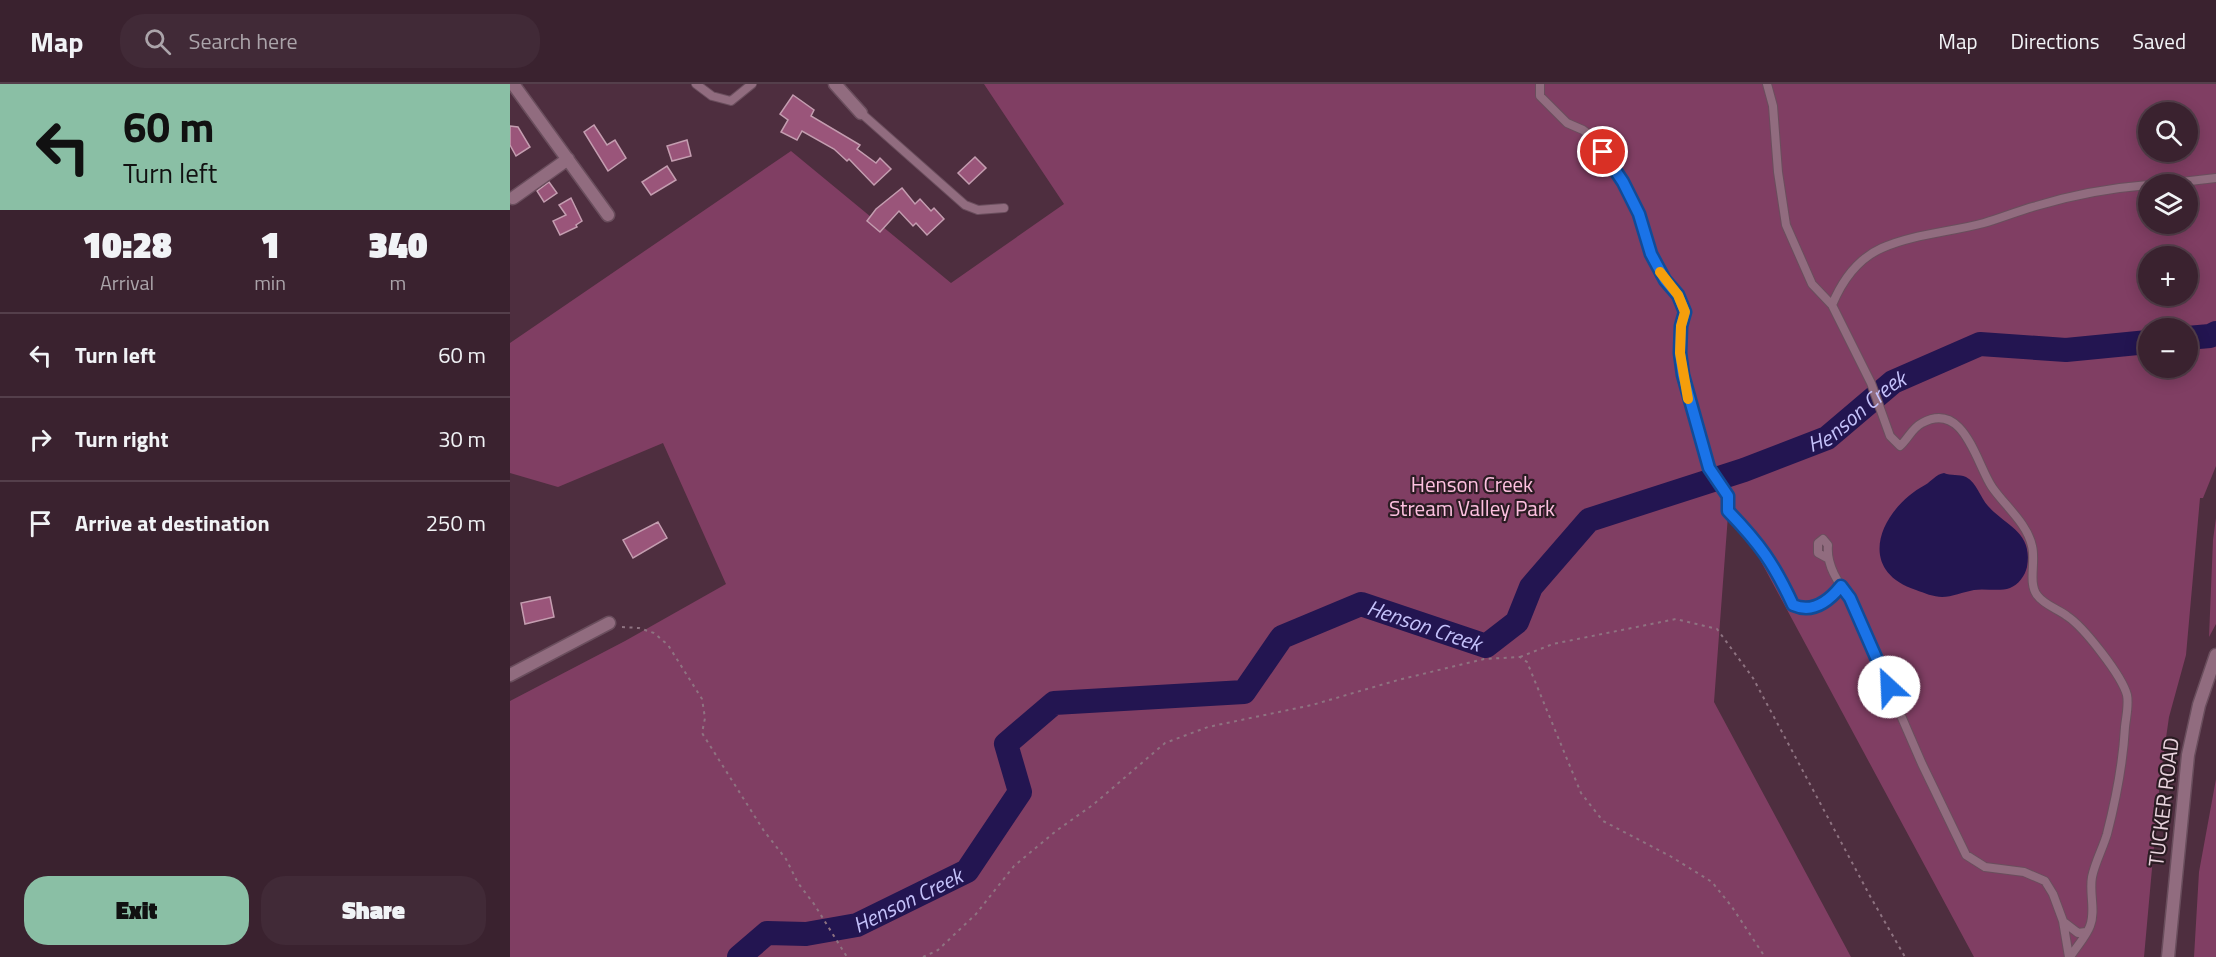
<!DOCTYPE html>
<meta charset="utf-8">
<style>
:root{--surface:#3a222f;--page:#412a37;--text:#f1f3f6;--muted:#aba4aa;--line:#543f4b;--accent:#8abfa5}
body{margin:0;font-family:"Titillium Web",sans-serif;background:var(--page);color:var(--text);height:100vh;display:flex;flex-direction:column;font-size:22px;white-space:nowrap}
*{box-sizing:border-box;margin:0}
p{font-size:20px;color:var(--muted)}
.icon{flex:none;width:33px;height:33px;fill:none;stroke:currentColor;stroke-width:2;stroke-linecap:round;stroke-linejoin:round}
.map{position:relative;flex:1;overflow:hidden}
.drawer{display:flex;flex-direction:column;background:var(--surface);width:510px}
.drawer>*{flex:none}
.banner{background:#8abfa5;color:#111;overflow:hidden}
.controls{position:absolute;left:1628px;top:18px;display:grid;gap:12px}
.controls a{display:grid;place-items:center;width:60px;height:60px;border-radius:50%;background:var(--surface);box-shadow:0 3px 15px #0003,0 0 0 2px var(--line);font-size:30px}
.pin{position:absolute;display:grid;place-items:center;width:51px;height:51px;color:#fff;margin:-26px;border:3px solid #fff;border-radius:50%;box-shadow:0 2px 6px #0007}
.me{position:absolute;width:66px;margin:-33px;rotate:335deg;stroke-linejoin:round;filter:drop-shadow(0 0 4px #0008)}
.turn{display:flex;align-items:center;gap:21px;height:126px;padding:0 24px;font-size:27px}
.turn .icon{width:78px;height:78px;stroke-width:2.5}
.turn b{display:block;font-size:42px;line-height:51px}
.eta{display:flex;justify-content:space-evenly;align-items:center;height:102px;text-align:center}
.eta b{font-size:36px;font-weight:800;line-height:42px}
.button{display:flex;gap:12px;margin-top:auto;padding:12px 24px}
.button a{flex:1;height:69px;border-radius:24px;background:var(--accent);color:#111;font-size:24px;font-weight:800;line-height:69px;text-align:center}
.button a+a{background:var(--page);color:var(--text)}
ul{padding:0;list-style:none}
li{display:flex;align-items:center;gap:18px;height:84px;padding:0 24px;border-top:2px solid var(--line)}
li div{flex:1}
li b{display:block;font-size:22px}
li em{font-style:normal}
header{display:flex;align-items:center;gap:36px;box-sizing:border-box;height:84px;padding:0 30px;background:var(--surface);border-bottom:2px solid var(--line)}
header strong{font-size:28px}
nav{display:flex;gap:33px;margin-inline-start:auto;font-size:21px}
.search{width:420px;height:54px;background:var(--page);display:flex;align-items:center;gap:15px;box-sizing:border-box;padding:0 21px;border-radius:24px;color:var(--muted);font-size:22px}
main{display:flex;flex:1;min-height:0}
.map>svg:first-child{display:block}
.green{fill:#803e63;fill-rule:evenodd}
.water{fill:#231551}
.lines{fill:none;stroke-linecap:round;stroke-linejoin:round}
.river{stroke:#231551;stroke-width:24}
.building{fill:#9a557a;stroke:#c49db0;stroke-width:1.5}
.service-casing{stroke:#6a4e5d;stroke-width:10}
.minor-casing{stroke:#6a4e5d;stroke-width:15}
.tertiary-casing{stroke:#6a4e5d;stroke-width:15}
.path{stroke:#8e7381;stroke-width:2;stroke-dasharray:3 4.5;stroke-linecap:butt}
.service{stroke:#916c7f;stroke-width:8}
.minor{stroke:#916c7f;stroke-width:12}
.tertiary{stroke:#916c7f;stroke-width:12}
.route-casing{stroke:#114b97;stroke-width:15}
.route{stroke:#1a73e8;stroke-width:10}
.slow{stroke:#f59e0b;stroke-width:10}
.labels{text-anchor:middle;stroke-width:4.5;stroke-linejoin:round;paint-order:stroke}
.park-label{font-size:21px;fill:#fec1e0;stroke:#2b1c23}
.street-label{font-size:21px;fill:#e9d4de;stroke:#2b1c23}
.water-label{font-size:22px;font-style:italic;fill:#c4c1fa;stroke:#2b1c23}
</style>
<header>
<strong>Map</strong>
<div class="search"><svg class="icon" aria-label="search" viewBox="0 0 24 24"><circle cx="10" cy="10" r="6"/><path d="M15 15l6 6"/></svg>Search here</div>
<nav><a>Map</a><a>Directions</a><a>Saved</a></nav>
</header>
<main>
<section class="drawer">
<div class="banner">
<div class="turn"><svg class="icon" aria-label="left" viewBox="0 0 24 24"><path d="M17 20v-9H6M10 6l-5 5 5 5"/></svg><div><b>60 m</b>Turn left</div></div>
</div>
<div class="eta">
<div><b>10:28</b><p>Arrival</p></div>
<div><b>1</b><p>min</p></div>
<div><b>340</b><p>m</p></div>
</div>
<ul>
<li><svg class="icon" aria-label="left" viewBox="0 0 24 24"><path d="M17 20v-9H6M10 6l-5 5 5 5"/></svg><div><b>Turn left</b></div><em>60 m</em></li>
<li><svg class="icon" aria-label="right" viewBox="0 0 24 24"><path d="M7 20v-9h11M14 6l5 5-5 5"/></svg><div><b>Turn right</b></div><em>30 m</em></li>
<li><svg class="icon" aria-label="arrive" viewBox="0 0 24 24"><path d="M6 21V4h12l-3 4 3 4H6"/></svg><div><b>Arrive at destination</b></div><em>250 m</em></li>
</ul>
<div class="button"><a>Exit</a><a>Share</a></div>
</section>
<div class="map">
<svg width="1706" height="873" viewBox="0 0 1706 873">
<rect width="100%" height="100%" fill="#4e2e3f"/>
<path class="green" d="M474 0H1706V382L1693 414H1690L1676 571 1659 633 1650 696 1634 873H1464L1219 418 1204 618 1341 873H0V617L115 557 216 500 153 359 48 403 0 389V259L281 67 441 199 554 120ZM1638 28H1677V68H1638ZM1638 100H1677V140H1638ZM1638 172H1677V212H1638ZM1638 244H1677V284H1638Z
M1706 434V540L1699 553 1703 456Z
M1706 695V873H1684L1689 788Z"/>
<path class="water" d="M1434 389C1441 392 1449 390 1456 393 1467 399 1470 413 1478 422 1497 443 1523 448 1517 483 1515 492 1508 501 1500 504 1489 508 1475 504 1464 506 1453 508 1442 513 1432 513 1424 513 1414 509 1406 506 1343 485 1372 424 1415 401 1422 397 1426 390 1434 389Z"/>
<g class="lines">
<g class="river">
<path d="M1677 254 1700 252 1706 249"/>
<path id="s1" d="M229 873 257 849 296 850 347 841 457 787 510 708 496 660 544 619 734 608 772 553 851 520 976 562 1007 538 1021 503 1079 436 1234 386 1317 354 1383 298 1470 260 1556 266 1638 258"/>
</g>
</g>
<path class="building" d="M283 11 304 26 301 32 350 61 347 65 366 79 370 74 381 85 364 101 339 75 337 77 324 65 292 47 287 56 271 48 278 36 270 30Z
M84 41 97 61 105 56 116 74 98 87 74 48Z
M0 42 8 43 20 63 6 72 0 61Z
M177 56 181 72 162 77 157 62Z
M465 73 476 84 459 100 448 89Z
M157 82 166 96 141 111 132 98Z
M39 98 47 109 34 118 27 107Z
M392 104 405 120 410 115 421 127 424 124 434 135 417 151 406 139 403 142 389 127 370 148 357 137 366 125Z
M61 114 72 137 66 141 67 143 50 151 43 137 56 131 49 121Z
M148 438 157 454 123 474 113 456Z
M40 513 44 533 15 540 11 519Z"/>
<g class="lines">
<g class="service-casing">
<path id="service" d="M186 0 202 12 221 17 242 0
M1030 0V12L1057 39 1073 46 1084 54 1113 98 1129 130 1141 170 1149 186 1168 211 1175 228 1171 242 1170 269 1173 291 1199 384 1218 412V427C1249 460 1265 480 1283 521 1303 529 1319 518 1331 503
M1257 0 1263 22 1268 88 1276 141 1302 200 1322 221
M351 29 455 121 468 126 494 124
M1654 100 1706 94
M1317 474 1308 469V459L1313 455 1318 461C1316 481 1328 499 1340 514L1412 680 1456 771 1475 783 1514 788 1535 797 1543 810 1553 837 1559 873
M1555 839 1568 849 1576 848
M1560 873C1566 863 1576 853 1580 842 1586 827 1579 809 1582 793 1585 778 1593 764 1597 750 1606 715 1613 679 1615 643 1616 633 1619 621 1617 611 1612 592 1574 543 1557 532 1548 525 1534 521 1527 511 1518 499 1526 477 1522 462 1517 439 1495 422 1482 403 1466 379 1454 316 1412 339 1402 344 1398 355 1390 362L1380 352 1361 299 1322 221C1332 197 1347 175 1372 164 1403 150 1441 148 1474 139 1491 134 1508 127 1526 122 1562 111 1600 104 1638 101"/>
</g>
<g class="minor-casing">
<path id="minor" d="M3 0 98 131
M325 0 351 29
M3 114 58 75
M0 591 99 539"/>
</g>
<g class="tertiary-casing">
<path id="tertiary" d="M1658 873 1678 671 1689 621 1706 571"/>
</g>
<path class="path" d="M112 543 129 544 144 549 158 561 192 615 195 634 192 649 254 747 276 775 288 799 304 820 337 873
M1010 573 1043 560 1166 535 1207 545 1243 594 1360 812 1395 873
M413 873 428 866 466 830 504 782 546 747 584 720 655 659 698 643 802 621 888 596 974 575 1010 573 1017 578 1071 709 1093 737 1160 772 1202 798 1222 823 1255 873"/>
<use href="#service" class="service"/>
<use href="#minor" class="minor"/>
<use href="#tertiary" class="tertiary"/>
</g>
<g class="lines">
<g class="route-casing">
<path id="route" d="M1093 68 1113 98 1129 130 1141 170 1155 196 1168 211 1175 228 1171 242 1170 269 1173 291 1199 384 1218 412V427C1250 460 1264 480 1283 521 1303 530 1319 517 1331 502L1340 514 1379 603"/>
</g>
<use href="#route" class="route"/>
<path class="slow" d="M1150 188 1168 211 1175 228 1171 242 1170 269 1178 315"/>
</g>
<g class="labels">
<g class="park-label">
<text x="962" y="408">Henson Creek<tspan x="962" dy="24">Stream Valley Park</tspan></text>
</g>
<g class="street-label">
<text transform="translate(1654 718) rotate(-83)" y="7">TUCKER ROAD</text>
</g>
<g class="water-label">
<text dy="8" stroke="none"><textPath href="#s1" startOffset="1390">Henson Creek</textPath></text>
<text dy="8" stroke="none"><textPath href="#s1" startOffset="868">Henson Creek</textPath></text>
<text dy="8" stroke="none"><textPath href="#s1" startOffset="184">Henson Creek</textPath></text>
</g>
</g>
</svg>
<div class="controls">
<a><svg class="icon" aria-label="search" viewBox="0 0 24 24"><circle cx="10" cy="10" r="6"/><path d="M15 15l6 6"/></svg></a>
<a><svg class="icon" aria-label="layers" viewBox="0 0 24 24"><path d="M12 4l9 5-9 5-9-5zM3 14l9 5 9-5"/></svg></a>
<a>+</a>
<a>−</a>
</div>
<div class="pin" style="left:1093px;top:68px;background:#d93025"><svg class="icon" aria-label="arrive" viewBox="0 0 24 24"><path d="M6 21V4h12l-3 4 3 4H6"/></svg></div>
<svg class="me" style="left:1379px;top:603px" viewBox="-20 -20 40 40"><circle r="19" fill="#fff"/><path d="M0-13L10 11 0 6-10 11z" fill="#1a73e8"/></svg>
</div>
</main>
